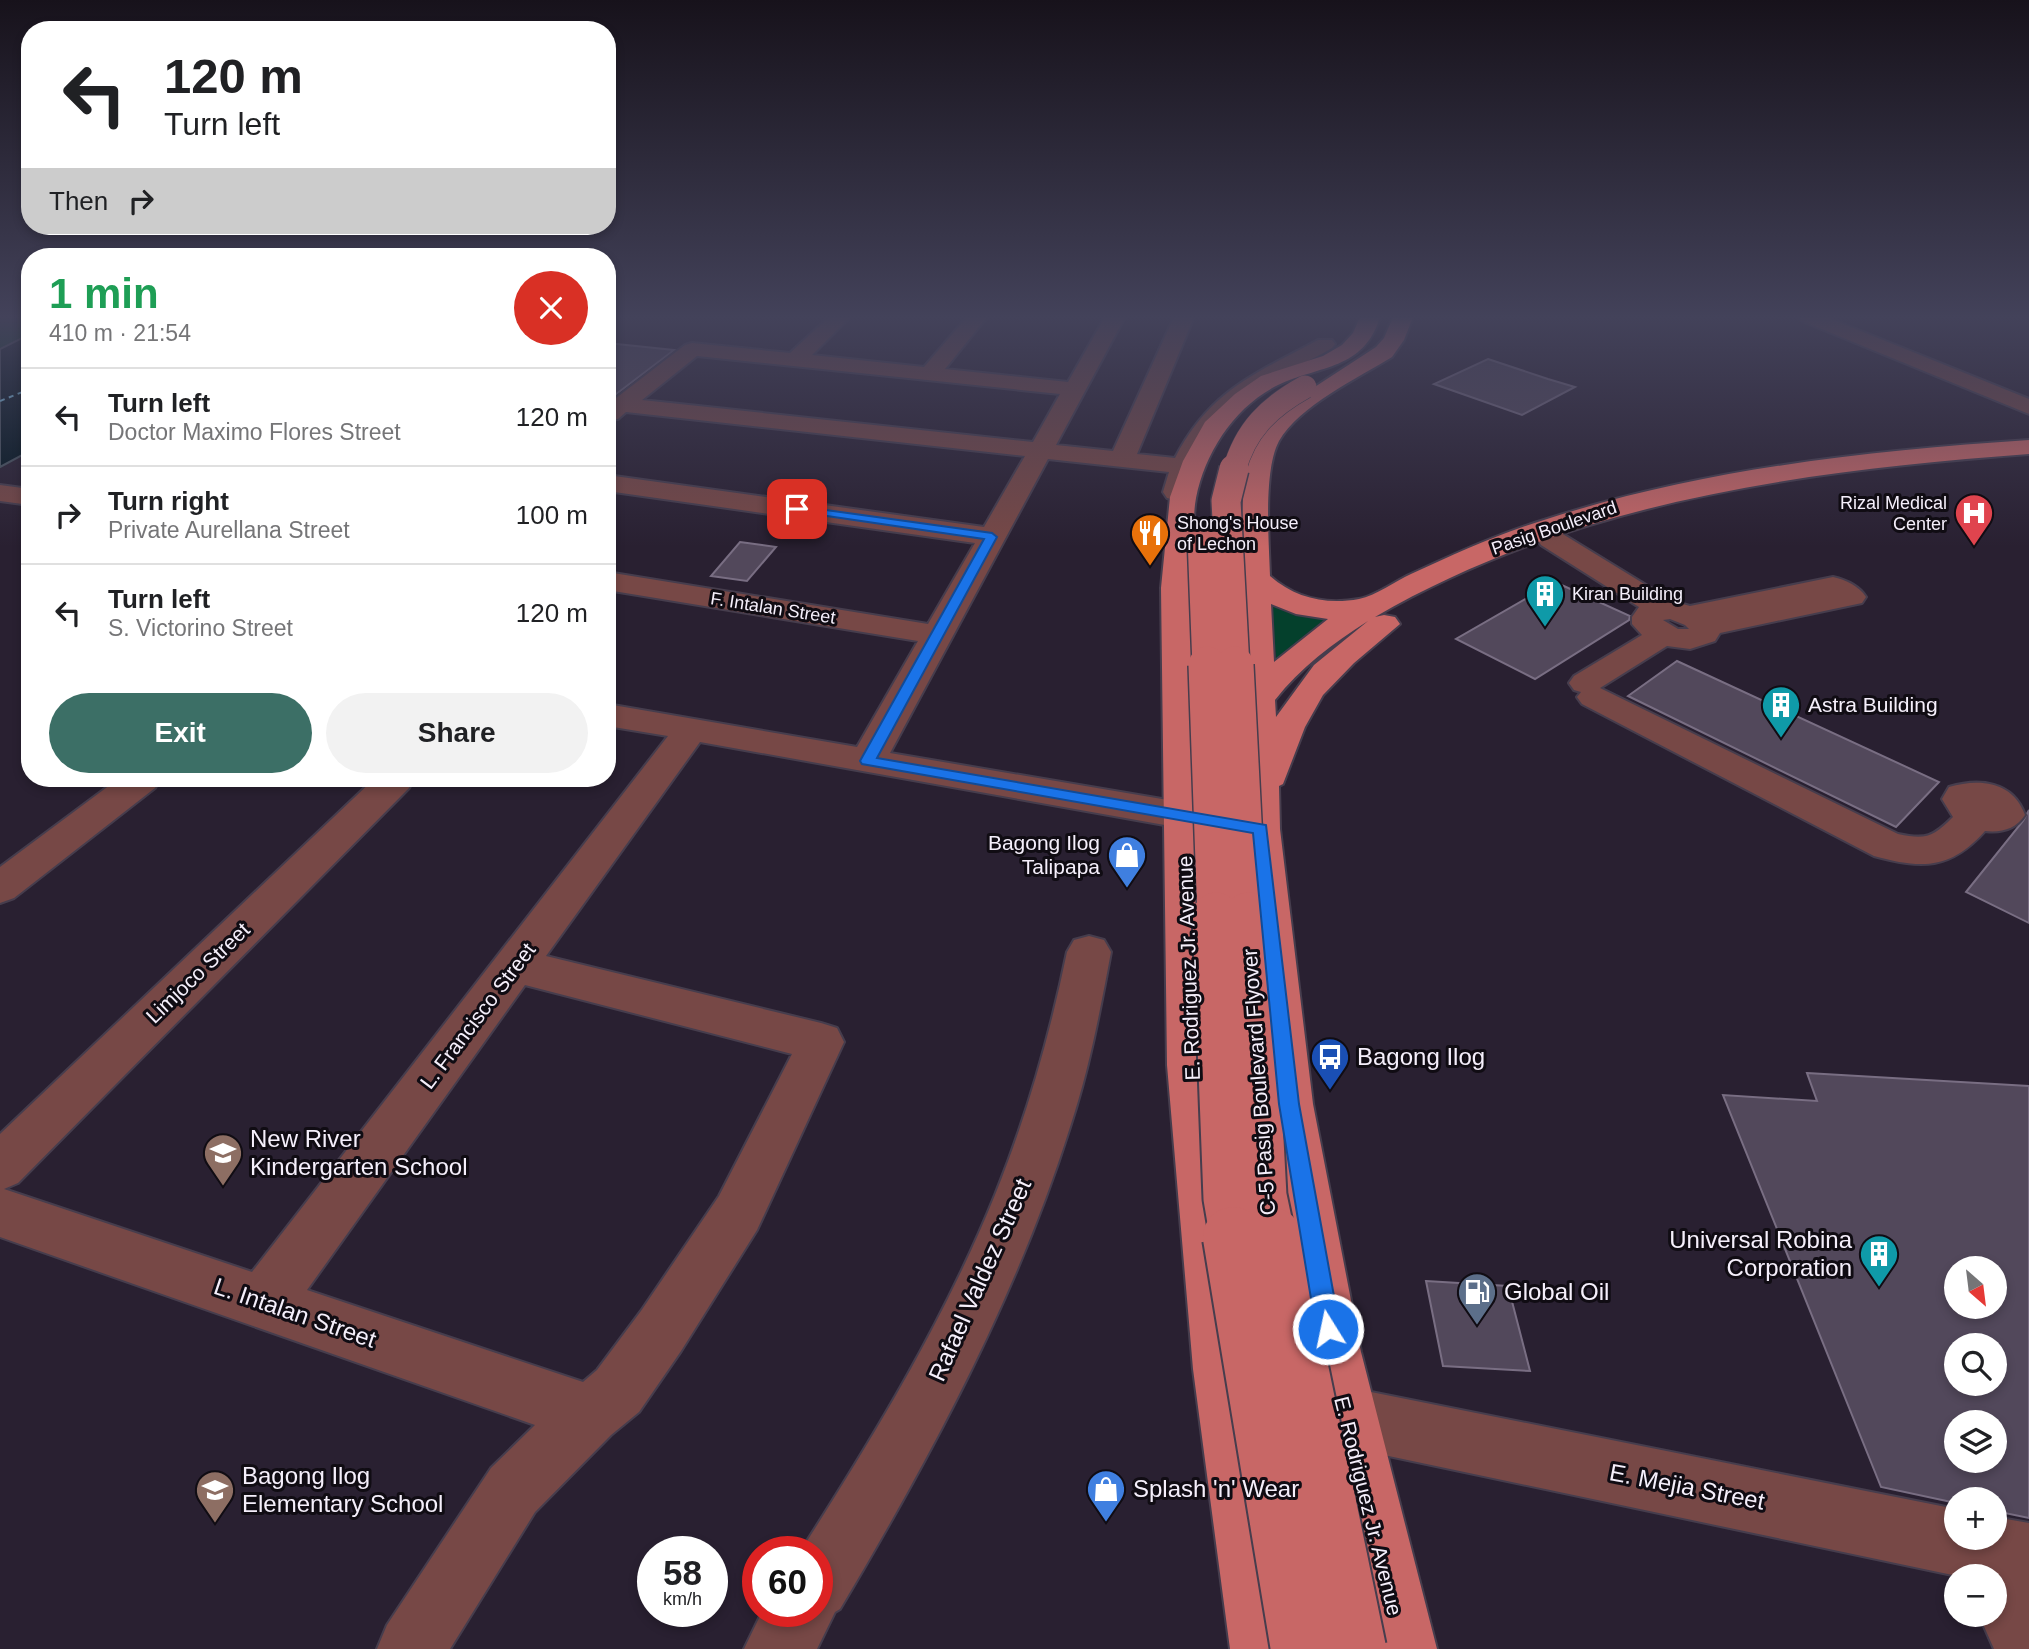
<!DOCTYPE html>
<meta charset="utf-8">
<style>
:root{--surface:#fff;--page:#f2f2f2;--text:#202124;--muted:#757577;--line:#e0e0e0;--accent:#3c6f66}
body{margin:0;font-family:Helvetica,sans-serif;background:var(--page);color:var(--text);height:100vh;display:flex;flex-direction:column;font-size:26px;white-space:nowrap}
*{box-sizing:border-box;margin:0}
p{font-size:23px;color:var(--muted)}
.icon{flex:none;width:38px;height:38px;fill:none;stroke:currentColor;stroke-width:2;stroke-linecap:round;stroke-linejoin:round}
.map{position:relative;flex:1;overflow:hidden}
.sheet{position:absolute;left:21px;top:248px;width:595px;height:539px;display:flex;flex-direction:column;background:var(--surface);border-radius:28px;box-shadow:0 4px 10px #0003}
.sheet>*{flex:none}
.hud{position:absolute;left:21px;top:21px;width:595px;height:214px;border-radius:28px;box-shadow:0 4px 10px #0003;background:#fff;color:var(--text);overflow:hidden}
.needle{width:46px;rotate:152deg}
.buttons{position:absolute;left:1944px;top:1256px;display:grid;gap:14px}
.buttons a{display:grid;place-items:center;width:63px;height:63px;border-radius:50%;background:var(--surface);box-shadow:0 4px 10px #0003;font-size:35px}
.speed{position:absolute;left:637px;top:1536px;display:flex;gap:14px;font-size:35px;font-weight:700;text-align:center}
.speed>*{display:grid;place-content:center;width:91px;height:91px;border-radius:50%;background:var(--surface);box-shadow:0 4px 10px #0003;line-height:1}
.speed small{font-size:18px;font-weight:400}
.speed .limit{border:10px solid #d22;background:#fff;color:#111}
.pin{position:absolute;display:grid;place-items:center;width:60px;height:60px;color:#fff;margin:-30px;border-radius:14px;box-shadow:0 4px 10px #0006}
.me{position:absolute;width:77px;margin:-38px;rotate:350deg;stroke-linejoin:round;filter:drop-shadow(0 0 5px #0008)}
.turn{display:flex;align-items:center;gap:24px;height:147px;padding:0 28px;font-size:32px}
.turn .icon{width:91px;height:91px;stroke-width:2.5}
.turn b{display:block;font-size:49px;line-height:60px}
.then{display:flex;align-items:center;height:66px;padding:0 28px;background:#0003;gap:14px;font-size:26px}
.round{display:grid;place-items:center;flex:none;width:74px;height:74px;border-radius:37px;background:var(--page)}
.head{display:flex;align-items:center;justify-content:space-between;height:119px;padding:0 28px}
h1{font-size:42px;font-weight:800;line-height:52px;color:#1e9e55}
.action{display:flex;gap:14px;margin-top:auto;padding:14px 28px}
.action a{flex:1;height:80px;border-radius:42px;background:var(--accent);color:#fff;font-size:28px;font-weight:800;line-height:80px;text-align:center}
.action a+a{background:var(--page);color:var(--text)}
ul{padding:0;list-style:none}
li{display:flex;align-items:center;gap:21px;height:98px;padding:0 28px;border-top:2px solid var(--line)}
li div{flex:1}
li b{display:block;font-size:26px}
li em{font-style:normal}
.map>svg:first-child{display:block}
.green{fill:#04402c}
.water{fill:#00141d;stroke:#4a5660;stroke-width:2}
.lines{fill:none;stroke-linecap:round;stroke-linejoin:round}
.ferry{stroke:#87d9fa;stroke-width:2;stroke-dasharray:5 4.5;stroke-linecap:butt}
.building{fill:#52485b;stroke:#796e83;stroke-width:2;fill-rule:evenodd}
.minor-casing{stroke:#463d4d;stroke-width:4}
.major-casing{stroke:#463d4d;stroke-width:4}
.minor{fill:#774846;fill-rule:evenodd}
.major{fill:#c86766;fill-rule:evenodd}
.major-bridge-far4-casing{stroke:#463d4d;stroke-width:24;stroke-linecap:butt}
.major-bridge-far3-casing{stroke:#463d4d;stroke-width:32;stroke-linecap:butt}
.major-bridge-far2-casing{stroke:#463d4d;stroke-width:40;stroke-linecap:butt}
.major-bridge-far1-casing{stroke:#463d4d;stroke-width:51;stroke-linecap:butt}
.major-bridge-casing{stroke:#463d4d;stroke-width:64;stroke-linecap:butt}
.major-bridge-far4{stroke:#c86766;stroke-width:23}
.major-bridge-far3{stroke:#c86766;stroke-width:29}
.major-bridge-far2{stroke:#c86766;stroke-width:37}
.major-bridge-far1{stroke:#c86766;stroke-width:47}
.major-bridge{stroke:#c86766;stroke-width:60}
.route{fill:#1a73e8;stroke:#114b97;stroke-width:2}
.labels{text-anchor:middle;stroke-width:6;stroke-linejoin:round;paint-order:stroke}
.far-poi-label{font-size:18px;fill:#f5effb;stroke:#100c13;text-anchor:start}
.far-street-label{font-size:18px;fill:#f5effb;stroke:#100c13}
.poi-label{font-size:21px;fill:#f5effb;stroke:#100c13;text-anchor:start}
.street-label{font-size:21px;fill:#f5effb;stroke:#100c13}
.near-poi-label{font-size:24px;fill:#f5effb;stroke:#100c13;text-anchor:start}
.near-street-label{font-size:24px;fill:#f5effb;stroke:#100c13}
</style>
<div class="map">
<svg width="2029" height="1649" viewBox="0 0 2029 1649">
<rect width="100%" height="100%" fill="#292031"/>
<path class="green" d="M0 317H30V334L0 349Z
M1270 605 1290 613 1330 619 1277 666Z"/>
<path class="water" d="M30 334V451L0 467V349Z"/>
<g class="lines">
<path class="ferry" d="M0 401 30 389"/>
</g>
<path class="building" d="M607 343 674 350 607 401Z
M1488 359 1548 379 1575 387 1522 415 1434 384Z
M740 542 776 547 747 581 711 576Z
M1555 582 1630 616 1629 620 1535 679 1456 639Z
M1677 661 1939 782 1896 827 1628 696Z
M2029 810V923L1966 892 2023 821Z
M1807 1073 2029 1086V1518L1995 1511V1500H1956V1503L1881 1487 1723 1095 1817 1101ZM1956 1269H1995V1307H1956ZM1956 1346H1995V1384H1956ZM1956 1423H1995V1461H1956Z
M1426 1281 1508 1286 1530 1371 1443 1366Z"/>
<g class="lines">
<g class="minor-casing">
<path id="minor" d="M829 317H850L812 355 924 367 967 317H987L945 369 1068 382 1105 317H1125L1056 445 1113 451 1174 317H1194L1137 454 1175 458C1210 390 1255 374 1318 340H1332L1335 344 1332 348C1291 372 1235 393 1210 437 1199 456 1197 480 1185 498L1176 500 1167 498 1163 492 1169 472 1048 459 890 753 1215 808 1229 812 1234 821 1229 830 1215 834 700 742 546 956 821 1023 837 1028 844 1042 757 1230 681 1351 639 1412 611 1435 535 1512 450 1649H377L387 1625 491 1468 535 1425 0 1237V1134L374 779H414L409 788 18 1183 4 1189 252 1272 668 736 607 726V704L857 747 918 641 607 590V572L928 624 975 543 607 491V475L984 527 1025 456 626 412 618 419 607 420V405L685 345 692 343 790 353ZM697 356 1060 394 1033 442 642 400ZM525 985 792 1054 719 1196 641 1311 597 1370 583 1382 307 1290Z
M1799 317H1826L2029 399V414L1802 321Z
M0 485 30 489V505L0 501Z
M1551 531 1561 533 1672 601 1690 606 1833 577C1846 580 1859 586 1866 597L1862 603 1720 633 1715 641 1690 649 1667 646 1600 688 1898 834C1926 840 1933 837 1953 817L1942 799 1949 787C1979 778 2013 781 2025 815 2016 829 2001 833 1985 831 1950 870 1922 869 1874 856L1582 704 1577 697 1581 692 1574 690 1569 683 1574 676 1642 635 1632 624V617L1639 607 1541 545 1537 539 1541 533ZM1670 619 1685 625 1689 629H1678L1663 620Z
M118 779H160L155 788 14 898 0 903V867Z
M1089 936 1104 940 1111 952C1100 1011 1089 1070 1070 1127 1016 1298 931 1456 840 1609L835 1612 817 1649H744L762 1612H817V1552H800C873 1438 944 1321 995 1195 1027 1116 1050 1035 1067 952L1074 940Z
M1346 1387 1956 1509V1538H1995V1517L2029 1523V1649H1994L1979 1615H1995V1577H1962L1346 1447 1325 1438 1316 1417 1325 1396Z"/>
</g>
<g class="major-casing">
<path id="major" d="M1360 317H1380C1364 370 1320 365 1278 385 1235 406 1205 452 1196 498 1193 514 1194 532 1193 548 1189 629 1197 711 1201 792 1206 883 1207 975 1215 1065 1231 1261 1266 1455 1298 1649H1230L1193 1369 1167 1065 1161 588 1170 497 1183 461 1205 422 1235 394 1261 376 1323 356 1342 345 1353 333Z
M1393 317H1413L1404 340 1392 357C1358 378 1299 406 1279 441 1263 471 1269 541 1270 576 1295 598 1326 605 1359 599 1376 596 1395 581 1411 574 1455 554 1498 534 1544 520 1701 469 1865 451 2029 440V454C1802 471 1575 501 1375 617L1384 615 1395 617 1400 624 1354 663 1323 695 1305 727 1283 784 1279 786 1280 829 1313 1104 1361 1352 1437 1649H1369L1303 1352 1265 1104 1242 829 1241 718 1234 710 1241 700 1240 578 1244 470 1256 439 1284 407 1376 347 1384 338ZM1271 604 1296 614 1328 619 1274 662ZM1368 621 1314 665 1276 717 1275 700C1300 668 1333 643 1368 621Z"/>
</g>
<use href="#minor" class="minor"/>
<use href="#major" class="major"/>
<g class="major-bridge-far4-casing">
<path id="major-bridge-far4" d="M1234 471C1245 430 1269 407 1305 387"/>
</g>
<g class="major-bridge-far3-casing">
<path id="major-bridge-far3" d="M1234 469 1226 501 1235 667
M1202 537 1207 667"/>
</g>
<g class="major-bridge-far2-casing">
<path id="major-bridge-far2" d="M1207 665 1216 918
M1235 665 1248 918"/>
</g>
<g class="major-bridge-far1-casing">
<path id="major-bridge-far1" d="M1216 916 1227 1198 1234 1239
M1248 916 1263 1196 1272 1239"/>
</g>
<g class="major-bridge-casing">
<path id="major-bridge" d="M1233 1237 1301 1649
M1271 1237 1356 1649"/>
</g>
<use href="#major-bridge-far4" class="major-bridge-far4"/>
<use href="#major-bridge-far3" class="major-bridge-far3"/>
<use href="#major-bridge-far2" class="major-bridge-far2"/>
<use href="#major-bridge-far1" class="major-bridge-far1"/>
<use href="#major-bridge" class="major-bridge"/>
</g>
<linearGradient id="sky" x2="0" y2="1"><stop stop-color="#17121b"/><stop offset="0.58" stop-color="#43425a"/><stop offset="1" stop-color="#43425a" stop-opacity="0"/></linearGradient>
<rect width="2029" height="547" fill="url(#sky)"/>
<path class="route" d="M797 506 992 533 997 537 877 758 1266 825 1299 1104 1340 1329 1336 1337 1328 1341 1320 1337 1316 1329 1279 1104 1253 833 862 764 860 761 984 539 793 511 791 509Z"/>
<defs>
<g id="hospital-pin" transform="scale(2.0125)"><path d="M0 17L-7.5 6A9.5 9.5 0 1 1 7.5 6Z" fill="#e0444e" stroke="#100c13"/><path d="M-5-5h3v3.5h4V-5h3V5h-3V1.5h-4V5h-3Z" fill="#fff"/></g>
<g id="restaurant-pin" transform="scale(2.0125)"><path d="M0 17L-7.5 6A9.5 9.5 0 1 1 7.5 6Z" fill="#e8710a" stroke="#100c13"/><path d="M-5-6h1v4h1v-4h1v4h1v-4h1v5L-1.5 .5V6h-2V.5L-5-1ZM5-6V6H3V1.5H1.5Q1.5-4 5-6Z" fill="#fff"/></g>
<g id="building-pin" transform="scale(2.0125)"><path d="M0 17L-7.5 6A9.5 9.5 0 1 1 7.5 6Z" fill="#0f9aa8" stroke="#100c13"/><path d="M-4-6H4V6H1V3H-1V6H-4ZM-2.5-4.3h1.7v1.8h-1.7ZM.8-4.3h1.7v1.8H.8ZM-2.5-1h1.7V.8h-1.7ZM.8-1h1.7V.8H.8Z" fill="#fff"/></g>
<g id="shop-pin" transform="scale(2.0125)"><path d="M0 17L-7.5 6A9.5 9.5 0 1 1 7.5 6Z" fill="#3f7fe0" stroke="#100c13"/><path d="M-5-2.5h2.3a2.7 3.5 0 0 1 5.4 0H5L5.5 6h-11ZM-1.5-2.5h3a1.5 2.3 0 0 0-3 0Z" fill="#fff"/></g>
<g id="bus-pin" transform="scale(2.0125)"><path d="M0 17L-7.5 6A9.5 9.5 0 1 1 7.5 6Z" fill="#1a4fb4" stroke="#100c13"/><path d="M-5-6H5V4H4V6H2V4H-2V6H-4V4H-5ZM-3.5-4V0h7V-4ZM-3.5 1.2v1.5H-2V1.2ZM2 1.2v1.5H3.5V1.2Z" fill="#fff"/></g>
<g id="school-pin" transform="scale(2.0125)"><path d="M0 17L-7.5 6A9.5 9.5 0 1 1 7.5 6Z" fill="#8d6e63" stroke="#100c13"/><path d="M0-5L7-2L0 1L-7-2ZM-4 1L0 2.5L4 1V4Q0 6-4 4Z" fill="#fff"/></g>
<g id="fuel-pin" transform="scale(2.0125)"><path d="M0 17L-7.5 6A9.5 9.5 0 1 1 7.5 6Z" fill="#5c6f8a" stroke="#100c13"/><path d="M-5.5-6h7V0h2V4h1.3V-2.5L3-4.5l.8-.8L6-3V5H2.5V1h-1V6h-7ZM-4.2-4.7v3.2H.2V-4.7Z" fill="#fff"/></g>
</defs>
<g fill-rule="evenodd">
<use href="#hospital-pin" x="1974" y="513"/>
<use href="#restaurant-pin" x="1150" y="533"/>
<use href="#building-pin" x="1545" y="594"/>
<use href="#building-pin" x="1781" y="705"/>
<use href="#shop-pin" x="1127" y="855"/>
<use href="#bus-pin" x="1330" y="1057"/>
<use href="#school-pin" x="223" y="1153"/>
<use href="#building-pin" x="1879" y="1254"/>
<use href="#fuel-pin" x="1477" y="1292"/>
<use href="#shop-pin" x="1106" y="1489"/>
<use href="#school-pin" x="215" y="1490"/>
</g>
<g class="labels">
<g class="far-poi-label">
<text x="1947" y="509" text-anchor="end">Rizal Medical<tspan x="1947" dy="21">Center</tspan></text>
<text x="1177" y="529">Shong's House<tspan x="1177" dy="21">of Lechon</tspan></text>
<text x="1572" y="600">Kiran Building</text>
</g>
<g class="far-street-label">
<text transform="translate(1554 528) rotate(-19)" y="6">Pasig Boulevard</text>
<text transform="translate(773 608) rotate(9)" y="6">F. Intalan Street</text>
</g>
<g class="poi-label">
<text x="1808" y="712">Astra Building</text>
<text x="1100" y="850" text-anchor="end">Bagong Ilog<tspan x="1100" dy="24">Talipapa</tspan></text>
</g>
<g class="street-label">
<text transform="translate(1189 968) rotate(-92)" y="7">E. Rodriguez Jr. Avenue</text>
<text transform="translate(198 973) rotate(-44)" y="7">Limjoco Street</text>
<text transform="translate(478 1016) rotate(-53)" y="7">L. Francisco Street</text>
<text transform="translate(1259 1082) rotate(-94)" y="7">C-5 Pasig Boulevard Flyover</text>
<text transform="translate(1368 1506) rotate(76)" y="7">E. Rodriguez Jr. Avenue</text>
</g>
<g class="near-poi-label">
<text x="1357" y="1065">Bagong Ilog</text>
<text x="250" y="1147">New River<tspan x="250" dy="28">Kindergarten School</tspan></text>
<text x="1852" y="1248" text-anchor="end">Universal Robina<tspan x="1852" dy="28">Corporation</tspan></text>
<text x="1504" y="1300">Global Oil</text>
<text x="242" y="1484">Bagong Ilog<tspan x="242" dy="28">Elementary School</tspan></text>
<text x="1133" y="1497">Splash 'n' Wear</text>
</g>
<g class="near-street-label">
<text transform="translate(980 1280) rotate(-66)" y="8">Rafael Valdez Street</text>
<text transform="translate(295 1313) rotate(19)" y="8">L. Intalan Street</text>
<text transform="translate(1687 1487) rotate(11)" y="8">E. Mejia Street</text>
</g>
</g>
</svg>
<div class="buttons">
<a><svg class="needle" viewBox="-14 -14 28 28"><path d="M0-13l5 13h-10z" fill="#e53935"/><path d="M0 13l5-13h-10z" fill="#757577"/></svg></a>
<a><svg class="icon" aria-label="search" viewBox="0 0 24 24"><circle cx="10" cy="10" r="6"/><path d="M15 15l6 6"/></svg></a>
<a><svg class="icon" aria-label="layers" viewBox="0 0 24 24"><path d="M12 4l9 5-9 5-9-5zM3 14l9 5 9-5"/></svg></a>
<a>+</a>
<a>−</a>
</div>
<div class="speed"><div>58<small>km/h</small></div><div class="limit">60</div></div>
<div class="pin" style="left:797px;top:509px;background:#d93025"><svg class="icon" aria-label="arrive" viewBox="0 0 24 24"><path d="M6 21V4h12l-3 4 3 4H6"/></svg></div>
<svg class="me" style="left:1328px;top:1329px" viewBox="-20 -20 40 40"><circle r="17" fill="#1a73e8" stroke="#fff" stroke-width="3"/><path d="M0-11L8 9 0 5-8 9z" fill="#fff"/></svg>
<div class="hud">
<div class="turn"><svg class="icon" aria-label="left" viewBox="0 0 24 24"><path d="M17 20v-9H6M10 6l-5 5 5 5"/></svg><div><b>120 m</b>Turn left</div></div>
<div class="then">Then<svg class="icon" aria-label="right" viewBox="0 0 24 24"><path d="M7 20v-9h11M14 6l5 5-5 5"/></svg></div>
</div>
<section class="sheet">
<div class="head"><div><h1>1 min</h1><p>410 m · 21:54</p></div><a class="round" style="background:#d93025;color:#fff"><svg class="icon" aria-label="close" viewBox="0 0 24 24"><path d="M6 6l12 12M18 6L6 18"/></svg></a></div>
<ul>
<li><svg class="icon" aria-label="left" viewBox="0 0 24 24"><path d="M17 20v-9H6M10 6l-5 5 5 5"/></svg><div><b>Turn left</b><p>Doctor Maximo Flores Street</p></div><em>120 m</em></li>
<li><svg class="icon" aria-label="right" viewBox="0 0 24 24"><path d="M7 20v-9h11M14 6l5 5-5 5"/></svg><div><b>Turn right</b><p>Private Aurellana Street</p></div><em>100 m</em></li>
<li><svg class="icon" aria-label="left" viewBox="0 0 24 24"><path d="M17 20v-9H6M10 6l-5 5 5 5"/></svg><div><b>Turn left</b><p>S. Victorino Street</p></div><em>120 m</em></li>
</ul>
<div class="action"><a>Exit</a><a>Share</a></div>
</section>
</div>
